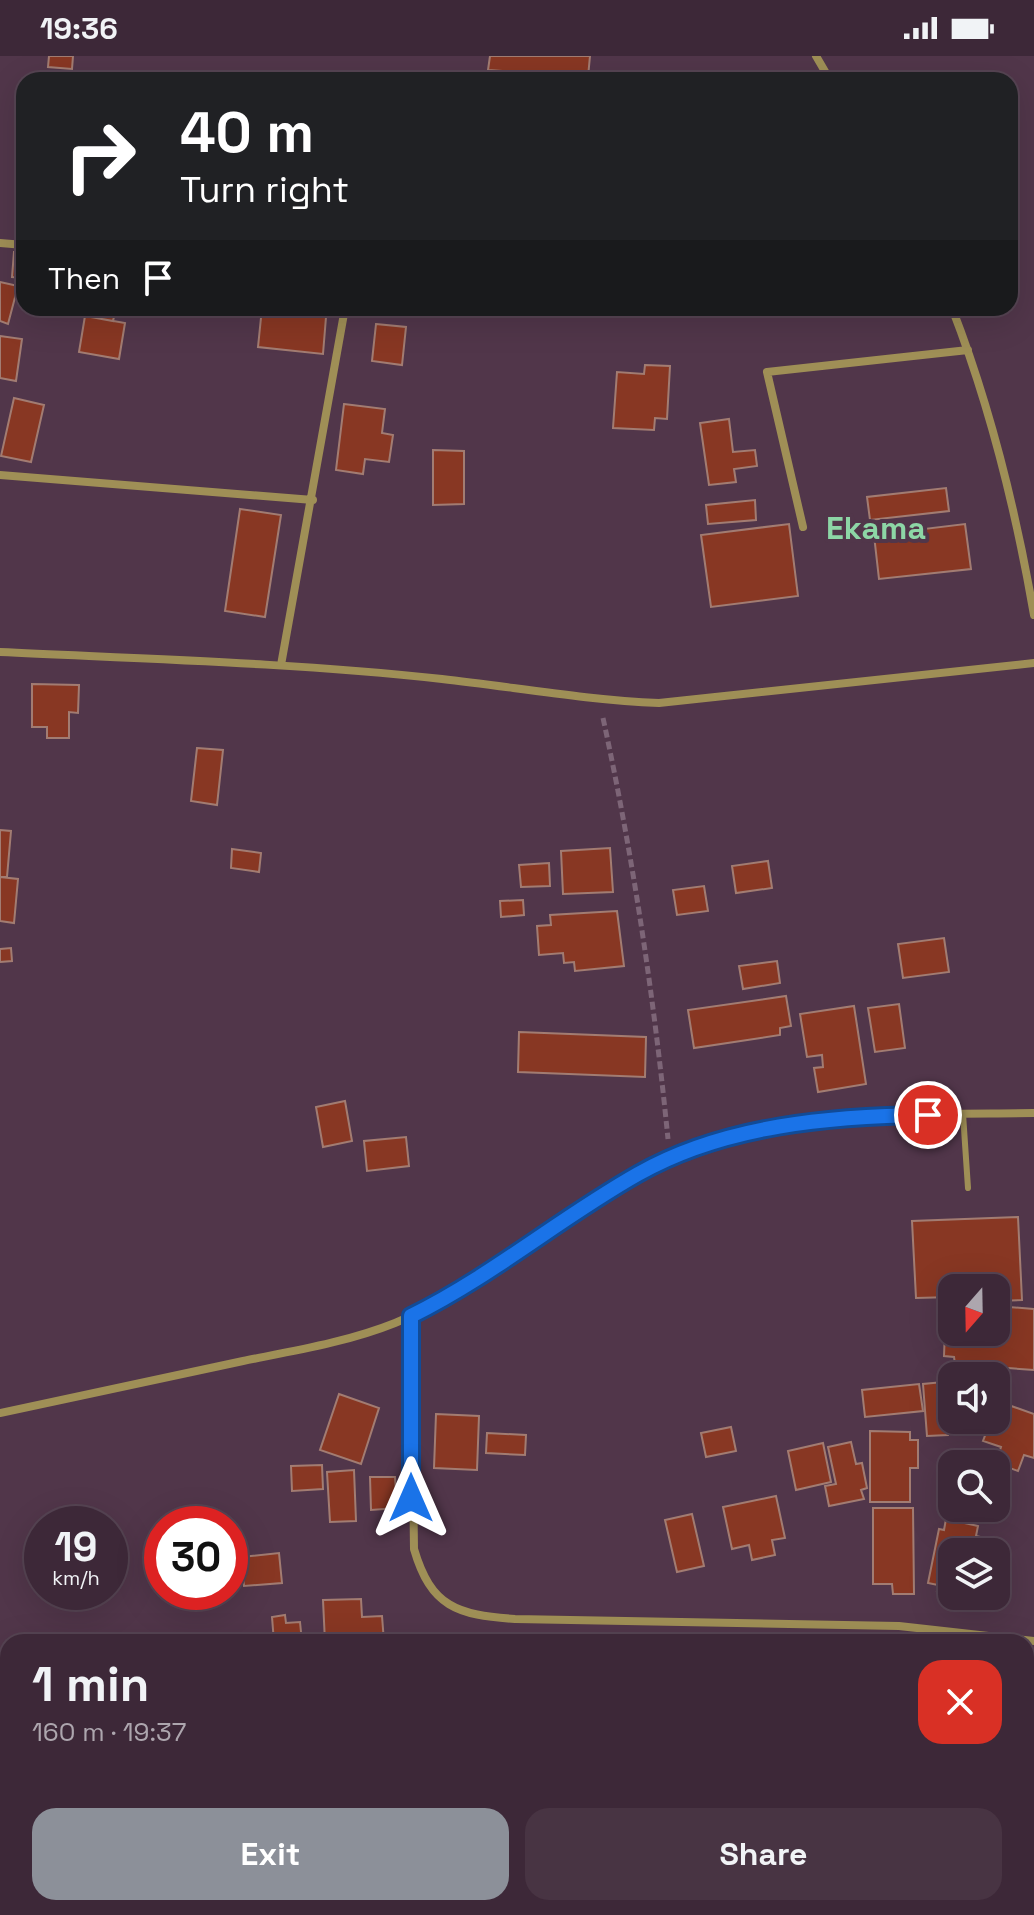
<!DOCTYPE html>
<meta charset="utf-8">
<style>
:root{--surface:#3d2838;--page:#483443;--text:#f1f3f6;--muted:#ada6ae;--line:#564453;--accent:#8c9099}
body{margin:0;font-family:"Space Grotesk",sans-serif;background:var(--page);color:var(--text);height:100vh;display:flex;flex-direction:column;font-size:30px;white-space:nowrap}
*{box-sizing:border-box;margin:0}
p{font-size:26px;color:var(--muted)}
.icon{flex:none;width:44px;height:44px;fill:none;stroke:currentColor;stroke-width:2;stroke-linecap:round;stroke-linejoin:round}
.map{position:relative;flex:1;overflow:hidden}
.panel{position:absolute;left:0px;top:1578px;width:1034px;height:282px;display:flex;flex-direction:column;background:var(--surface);border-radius:24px 24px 0 0;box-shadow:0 8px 32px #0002,0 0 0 2px var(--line)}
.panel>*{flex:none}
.guide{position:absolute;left:16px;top:16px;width:1002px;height:244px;border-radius:24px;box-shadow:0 8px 32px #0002,0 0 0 2px var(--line);background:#202124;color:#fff;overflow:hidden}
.needle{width:52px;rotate:200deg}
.tools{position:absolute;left:938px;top:1218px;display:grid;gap:16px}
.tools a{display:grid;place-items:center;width:72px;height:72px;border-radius:16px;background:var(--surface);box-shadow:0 8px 32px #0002,0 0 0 2px var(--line);font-size:40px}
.speed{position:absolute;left:24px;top:1450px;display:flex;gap:16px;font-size:40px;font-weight:700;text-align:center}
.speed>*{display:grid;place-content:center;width:104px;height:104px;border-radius:50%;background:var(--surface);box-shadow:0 8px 32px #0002,0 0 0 2px var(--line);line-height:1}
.speed small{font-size:20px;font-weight:400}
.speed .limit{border:12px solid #d22;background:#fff;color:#111}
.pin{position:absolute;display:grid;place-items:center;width:68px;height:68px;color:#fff;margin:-34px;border:4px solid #fff;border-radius:50%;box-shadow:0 2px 8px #0007}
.me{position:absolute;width:88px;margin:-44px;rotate:0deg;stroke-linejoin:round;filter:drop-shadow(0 0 6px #0008)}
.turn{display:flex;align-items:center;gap:28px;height:168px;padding:0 32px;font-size:36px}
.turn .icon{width:104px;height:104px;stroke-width:2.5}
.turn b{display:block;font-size:56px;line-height:68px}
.then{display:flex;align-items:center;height:76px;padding:0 32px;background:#0003;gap:16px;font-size:30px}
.round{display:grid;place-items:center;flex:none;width:84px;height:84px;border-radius:24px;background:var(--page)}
.summary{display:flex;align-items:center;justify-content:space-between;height:136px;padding:0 32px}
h1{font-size:48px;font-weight:800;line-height:60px}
.button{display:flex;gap:16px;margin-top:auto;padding:16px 32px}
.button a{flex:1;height:92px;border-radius:24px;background:var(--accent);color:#fff;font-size:32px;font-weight:800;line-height:92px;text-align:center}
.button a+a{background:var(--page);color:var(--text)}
.status{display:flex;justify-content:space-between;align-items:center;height:56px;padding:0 40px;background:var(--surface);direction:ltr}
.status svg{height:22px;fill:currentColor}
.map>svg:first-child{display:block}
.building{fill:#883723;stroke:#a27c72;stroke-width:2}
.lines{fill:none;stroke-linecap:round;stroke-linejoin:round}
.path{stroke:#7d6577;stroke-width:5;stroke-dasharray:8 4;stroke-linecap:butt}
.lane{stroke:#9f8f56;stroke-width:6}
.street{stroke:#9f8f56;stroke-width:8}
.route-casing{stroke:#114b97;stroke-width:20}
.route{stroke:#1a73e8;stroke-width:14}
.labels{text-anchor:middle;stroke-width:8;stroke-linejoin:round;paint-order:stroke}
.district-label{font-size:32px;font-weight:bold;fill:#8dd6a6;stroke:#51364a}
</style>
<div class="status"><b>19:36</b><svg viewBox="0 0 49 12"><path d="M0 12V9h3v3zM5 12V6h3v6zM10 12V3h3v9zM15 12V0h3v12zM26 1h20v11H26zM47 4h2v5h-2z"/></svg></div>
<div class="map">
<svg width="1034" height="1859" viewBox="0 0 1034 1859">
<rect width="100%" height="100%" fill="#51364a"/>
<path class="building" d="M49 0H73L72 13 48 11Z
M490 0H590L588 21 488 14Z
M14 196H24V222L12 221Z
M0 226 18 230 8 268 0 265Z
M87 252H116L113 265 85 260Z
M262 252H305V258L326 261 323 298 258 291Z
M85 260 125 267 119 303 79 296Z
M376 268 406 271 402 309 372 305Z
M0 280 22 283 16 325 0 322Z
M645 309 670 310 667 363 655 362 654 374 613 372 617 316 644 318Z
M14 342 44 349 31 406 1 400Z
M344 348 385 353 382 377 393 379 389 406 365 403 363 418 336 414Z
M729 363 733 396 755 394 757 410 734 413 736 426 709 429 700 367Z
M433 394 464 395V448L433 449Z
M946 432 949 455 870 464 867 441Z
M755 444 756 464 708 468 706 449Z
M240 453 281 459 265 561 225 555Z
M789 468 798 540 711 551 701 479Z
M965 468 971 513 879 523 874 479Z
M32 628 79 629 78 657 69 656V682H47V671H32Z
M197 692 223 694 217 749 191 745Z
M0 774 11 775 7 821H0Z
M610 792 613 836 563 838 561 795Z
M232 793 261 797 259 816 231 812Z
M768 805 772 832 736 837 732 810Z
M549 807 550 830 521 831 519 809Z
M0 821 18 823 14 867 0 865Z
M704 830 708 855 677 859 673 834Z
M523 844 524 859 501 861 500 845Z
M617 855 624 910 575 915 574 906 564 907 563 897 539 899 537 870 551 869 550 859Z
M944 882 949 916 903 922 898 888Z
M11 892 12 905 0 906V893Z
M777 905 780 927 743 933 739 910Z
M786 940 791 970 780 972V979L694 992 688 954Z
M899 948 905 992 875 996 868 952Z
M854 950 866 1028 818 1036 814 1012 823 1011 822 999 807 1001 800 958Z
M519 976 646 981 645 1021 518 1016Z
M345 1045 352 1085 323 1091 316 1051Z
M406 1081 409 1110 367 1115 364 1085Z
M1018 1161 1022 1244 996 1245V1232H952V1241L916 1242 912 1165Z
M996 1250 1034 1253V1314L955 1308 954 1301 944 1300 945 1273 996 1276Z
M943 1326 948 1379 927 1380 923 1328Z
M919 1328 923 1355 865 1361 862 1334Z
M339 1338 379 1352 361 1408 320 1394Z
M997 1345 1034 1358V1402L1024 1399 1018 1415 996 1407 1001 1391 983 1385 991 1364H996Z
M436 1358 479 1360 477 1414 434 1412Z
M731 1371 736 1395 706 1401 701 1377Z
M870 1375 910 1376V1384H918V1412H910V1446H870Z
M487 1377 526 1379 525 1399 486 1397Z
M851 1386 856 1408 862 1407 867 1432 861 1434 864 1443 829 1450 825 1430 836 1428 828 1391Z
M823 1387 831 1426 796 1434 788 1395Z
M322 1409 323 1433 292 1435 291 1410Z
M354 1414 356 1465 330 1466 327 1416Z
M370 1421H395L397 1452 371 1454Z
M776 1440 785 1482 772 1484 775 1499 752 1504 749 1489 732 1493 723 1451Z
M873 1452H913L914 1538H893L892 1528H873Z
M692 1458 704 1510 677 1516 665 1464Z
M946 1463 978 1470 976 1480 985 1482 982 1496H952V1538L937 1535 938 1529 928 1527 939 1473 944 1474Z
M279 1497 282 1527 244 1530 241 1501Z
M361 1543 362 1561 382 1560 384 1586H325L323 1544Z
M285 1559 286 1567 300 1566 302 1586H274L272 1561Z
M8 1632V1682H7L0 1655V1634Z
M6 1830 8 1852H17L20 1859H0V1833Z
M1026 1833 1034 1834V1859H1017V1852H1026Z
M861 1852H867L882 1859H858Z"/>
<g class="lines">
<path class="path" d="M603 662C633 800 654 942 668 1083"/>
<path class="lane" d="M963 1058 968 1132"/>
<path class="street" d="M816 0 830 24
M0 187 24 189
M952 252C990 350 1016 455 1034 559
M0 419 313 444
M803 471 767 316 968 294
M0 596C147 603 295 607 442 623 514 631 586 644 659 647L1034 607
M281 609 345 252
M411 1260 414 1493C431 1551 457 1559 515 1563L899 1570 1034 1585
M0 1357C81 1339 162 1322 243 1305 293 1295 348 1286 395 1267 484 1231 555 1166 637 1118 752 1052 906 1059 1034 1057"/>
</g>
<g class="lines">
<g class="route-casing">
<path id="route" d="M411 1442V1260C492 1220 560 1162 638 1118 724 1069 832 1060 928 1059"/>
</g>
<use href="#route" class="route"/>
</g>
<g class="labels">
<g class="district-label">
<text x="876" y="483">Ekama</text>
</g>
</g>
</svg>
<div class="tools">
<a><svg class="needle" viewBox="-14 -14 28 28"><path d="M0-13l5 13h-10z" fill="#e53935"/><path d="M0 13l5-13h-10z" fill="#ada6ae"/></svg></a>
<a><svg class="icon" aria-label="sound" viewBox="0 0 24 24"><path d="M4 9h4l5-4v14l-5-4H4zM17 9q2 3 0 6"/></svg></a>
<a><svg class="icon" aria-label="search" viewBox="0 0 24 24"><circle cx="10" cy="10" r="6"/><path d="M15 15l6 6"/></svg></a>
<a><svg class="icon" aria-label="layers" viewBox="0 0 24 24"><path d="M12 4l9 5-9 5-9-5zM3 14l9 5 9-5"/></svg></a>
</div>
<div class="speed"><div>19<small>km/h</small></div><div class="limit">30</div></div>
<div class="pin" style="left:928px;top:1059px;background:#d93025"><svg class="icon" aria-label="arrive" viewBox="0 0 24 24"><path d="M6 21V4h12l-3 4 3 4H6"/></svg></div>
<svg class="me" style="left:411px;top:1442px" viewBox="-20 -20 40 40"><path d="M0-17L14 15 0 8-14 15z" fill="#1a73e8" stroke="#fff" stroke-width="4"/></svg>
<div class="guide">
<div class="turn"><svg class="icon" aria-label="right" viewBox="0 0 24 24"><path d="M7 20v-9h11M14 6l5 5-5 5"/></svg><div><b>40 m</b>Turn right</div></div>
<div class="then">Then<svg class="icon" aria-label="arrive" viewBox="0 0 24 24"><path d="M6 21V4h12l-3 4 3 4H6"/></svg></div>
</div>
<section class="panel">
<div class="summary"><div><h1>1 min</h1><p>160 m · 19:37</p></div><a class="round" style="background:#d93025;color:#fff"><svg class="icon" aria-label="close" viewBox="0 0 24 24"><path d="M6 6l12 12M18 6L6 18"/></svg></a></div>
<div class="button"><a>Exit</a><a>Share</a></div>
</section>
</div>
